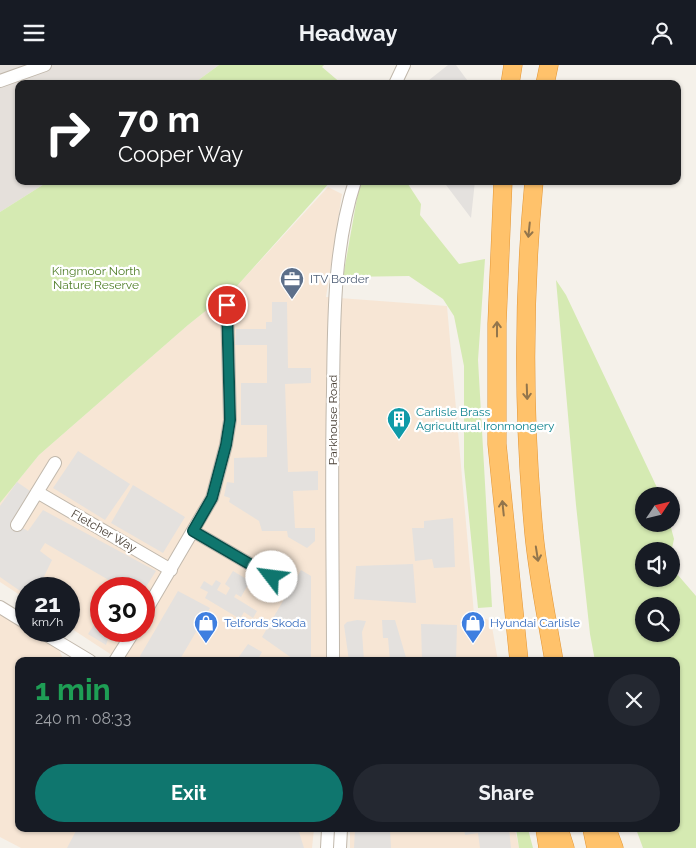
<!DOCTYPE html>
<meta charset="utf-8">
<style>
:root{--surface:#171b24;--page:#242831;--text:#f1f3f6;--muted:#9ea1a6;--accent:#0f766e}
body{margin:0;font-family:Raleway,sans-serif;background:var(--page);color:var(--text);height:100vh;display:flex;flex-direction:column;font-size:19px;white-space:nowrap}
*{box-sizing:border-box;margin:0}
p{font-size:16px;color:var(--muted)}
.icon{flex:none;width:28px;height:28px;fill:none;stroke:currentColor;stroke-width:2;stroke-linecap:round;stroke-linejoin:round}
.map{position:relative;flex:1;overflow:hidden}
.details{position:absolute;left:15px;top:592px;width:665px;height:175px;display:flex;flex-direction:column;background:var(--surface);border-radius:10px;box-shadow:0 1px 4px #0004}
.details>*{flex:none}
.top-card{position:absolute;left:15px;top:15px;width:666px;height:105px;border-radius:10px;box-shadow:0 1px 4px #0004;background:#202124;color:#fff;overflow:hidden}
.needle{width:32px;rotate:55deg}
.fabs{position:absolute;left:635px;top:422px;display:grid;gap:10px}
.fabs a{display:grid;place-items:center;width:45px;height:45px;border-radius:50%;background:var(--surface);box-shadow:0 1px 4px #0004;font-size:25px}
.speed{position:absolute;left:15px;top:512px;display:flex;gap:10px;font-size:25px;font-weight:700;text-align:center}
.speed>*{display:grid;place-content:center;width:65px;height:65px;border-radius:50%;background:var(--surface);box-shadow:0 1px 4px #0004;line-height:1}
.speed small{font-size:12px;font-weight:400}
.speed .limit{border:8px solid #d22;background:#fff;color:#111}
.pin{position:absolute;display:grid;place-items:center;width:42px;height:42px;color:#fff;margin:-21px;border:2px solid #fff;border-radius:50%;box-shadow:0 1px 5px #0007}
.me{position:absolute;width:55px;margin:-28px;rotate:300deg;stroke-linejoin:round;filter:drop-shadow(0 0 4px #0008)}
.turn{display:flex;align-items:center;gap:18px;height:105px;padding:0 20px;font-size:22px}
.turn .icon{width:65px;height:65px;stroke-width:2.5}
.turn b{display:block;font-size:35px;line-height:42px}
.round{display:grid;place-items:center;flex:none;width:52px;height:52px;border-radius:26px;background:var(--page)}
.summary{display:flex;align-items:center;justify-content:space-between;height:85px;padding:0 20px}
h1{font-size:30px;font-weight:700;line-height:38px;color:#1e9e55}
.cta{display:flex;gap:10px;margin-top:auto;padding:10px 20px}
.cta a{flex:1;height:58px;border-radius:30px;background:var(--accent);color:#fff;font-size:20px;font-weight:700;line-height:58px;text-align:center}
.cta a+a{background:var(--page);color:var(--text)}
header{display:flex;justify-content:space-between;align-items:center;height:65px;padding:0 20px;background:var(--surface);font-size:22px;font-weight:700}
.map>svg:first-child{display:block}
.commercial{fill:#f7e6d5;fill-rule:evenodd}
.industrial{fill:#e5e0db}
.green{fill:#d5eab2;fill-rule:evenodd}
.parking{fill:#e4e1de}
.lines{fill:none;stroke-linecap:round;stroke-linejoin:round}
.minor-casing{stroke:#c1b8ac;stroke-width:14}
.highway-casing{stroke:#e29637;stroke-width:19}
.minor{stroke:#fff;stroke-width:12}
.highway{stroke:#ffc26b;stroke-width:18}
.oneway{stroke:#92754c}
.route-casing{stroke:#0a4d48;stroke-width:12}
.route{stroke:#0f766e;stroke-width:9}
.labels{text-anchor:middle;stroke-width:4.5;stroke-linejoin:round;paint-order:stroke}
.park-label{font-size:12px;fill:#4f7e28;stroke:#fff}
.service-label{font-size:12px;fill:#4e5e75;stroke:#fff;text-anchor:start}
.culture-label{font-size:12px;fill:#0d838f;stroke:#fff;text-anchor:start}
.street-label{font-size:12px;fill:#4a4137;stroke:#fff}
.shop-label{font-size:12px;fill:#366cbe;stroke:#fff;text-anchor:start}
</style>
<header><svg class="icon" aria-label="menu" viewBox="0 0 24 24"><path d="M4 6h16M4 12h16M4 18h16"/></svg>Headway<svg class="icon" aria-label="person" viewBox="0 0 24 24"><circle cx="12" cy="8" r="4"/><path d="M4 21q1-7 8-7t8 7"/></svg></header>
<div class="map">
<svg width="696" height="783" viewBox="0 0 696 783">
<rect width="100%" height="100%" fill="#f5f1ea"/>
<path class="commercial" d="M328 122 342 129 326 232 447 241 474 549 491 556 498 596H121L69 562V524H26V534L0 517V438L39 390 188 260 237 221ZM101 524H144V566H101Z
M0 549 59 585 64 596H19V764H314L312 783H21L0 772Z
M350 764H515L519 783H350Z"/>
<path class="industrial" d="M0 0H219L193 19H19V116H49L0 147Z"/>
<path class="green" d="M219 0H324L322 2 342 19H193Z
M49 116H331L237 221 188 260 39 390 0 438V147Z
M361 116H406L421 139 420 150 459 199 485 194 478 295 492 542 478 543 464 402V301L454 251 443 234 409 211 343 212 359 122Z
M556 215 566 230 661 431H644V459H670L674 474 671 488V486H644V514H671V502L696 531V783H643L636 764H676V596H595L590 569 576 440ZM644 541H671V569H644Z
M516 764H528L533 783H519Z"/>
<path class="parking" d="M448 0H456L470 19H424Z
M443 116H475L471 153Z
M272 237H287L288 303H311V318L285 319 288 407 318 406V425L293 426 295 463H315V476L307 483 288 472 287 466H262L259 456 229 437 230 433 224 431 227 417 234 418V393L267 392V360H241V318H267V280H235L236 264H266V257H272Z
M78 386 130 419 105 455 53 423Z
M17 417 33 428 17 460 28 466 43 445 156 506 144 525V524H118L119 521 45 478 40 486 52 495 38 524H26V530L0 512V441Z
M133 420 185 452 163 488 111 458Z
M453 453 455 502 434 503 432 494 415 496 412 463H424V456Z
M413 499 416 538 354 534 356 501Z
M301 505 311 511V596H296L262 572Z
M233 506 250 516 241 532 236 529 234 532 257 546 253 553 244 547 240 554 205 533 208 527 200 523 204 516 212 521 216 515 221 518 217 525 226 530 230 523 225 519Z
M178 526 210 543 179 596H142L140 591Z
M101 549V566H118L112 576 108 574 106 580 88 569Z
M357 555 366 556 362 567 364 596H349L344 560 347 557Z
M382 555H395L407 596H390L388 573H383Z
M421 559 457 560 456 596H422Z
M248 579 262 587 257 596H236Z
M77 764H298L304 783H67Z
M355 764H390L391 783H354Z
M444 764H509L511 783H480L478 768 465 770 464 764 444 767Z"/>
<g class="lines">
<g class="minor-casing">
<path id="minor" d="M0 16 45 0
M395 19 404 0
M37 427 171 505
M17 460 55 398
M193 466 272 512
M0 542 26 558
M144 549 212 433 226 380 230 355 227 240
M40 566 90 596
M115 596 134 566
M333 596C333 506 331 416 333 327 334 256 333 184 355 116
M327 783 328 764
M340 783 341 764"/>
</g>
<g class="highway-casing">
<path id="highway" d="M510 19 513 0
M545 19 549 0
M503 116 497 259V379L519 596
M534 116C523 233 523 352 534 469 538 511 547 554 554 596
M545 764 548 783
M559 764 565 783
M592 764 596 783
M607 764 614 783"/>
</g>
<use href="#minor" class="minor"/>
<use href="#highway" class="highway"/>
</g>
<defs><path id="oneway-shaft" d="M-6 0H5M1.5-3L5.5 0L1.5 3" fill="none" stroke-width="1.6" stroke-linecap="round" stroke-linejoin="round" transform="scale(1.25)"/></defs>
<g class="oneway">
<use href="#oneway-shaft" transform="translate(529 165) rotate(96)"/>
<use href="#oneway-shaft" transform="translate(497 264) rotate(-90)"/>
<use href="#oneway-shaft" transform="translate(527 327) rotate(88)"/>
<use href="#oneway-shaft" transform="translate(503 443) rotate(-96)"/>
<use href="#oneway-shaft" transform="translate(537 489) rotate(81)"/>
</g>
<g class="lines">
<g class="route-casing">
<path id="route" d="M227 240 230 355 226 380 212 433 193 466 272 512"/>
</g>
<use href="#route" class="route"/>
</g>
<defs>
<g id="office-pin" transform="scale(1.25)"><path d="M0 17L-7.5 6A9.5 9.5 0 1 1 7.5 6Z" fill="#5c6f8a" stroke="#fff"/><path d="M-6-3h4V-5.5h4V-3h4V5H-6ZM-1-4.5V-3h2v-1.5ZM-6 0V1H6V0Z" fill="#fff"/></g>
<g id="building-pin" transform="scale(1.25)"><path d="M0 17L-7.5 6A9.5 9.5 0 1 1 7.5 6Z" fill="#0f9aa8" stroke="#fff"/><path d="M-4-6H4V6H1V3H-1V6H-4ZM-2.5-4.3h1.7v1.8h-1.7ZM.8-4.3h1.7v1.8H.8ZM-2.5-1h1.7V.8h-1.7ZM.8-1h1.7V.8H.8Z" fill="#fff"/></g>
<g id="shop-pin" transform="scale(1.25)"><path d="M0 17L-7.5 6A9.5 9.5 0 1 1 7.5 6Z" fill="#3f7fe0" stroke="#fff"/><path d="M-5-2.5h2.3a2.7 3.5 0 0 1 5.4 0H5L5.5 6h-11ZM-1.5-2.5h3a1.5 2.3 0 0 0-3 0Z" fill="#fff"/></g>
</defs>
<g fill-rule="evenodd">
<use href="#office-pin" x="292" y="214"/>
<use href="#building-pin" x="399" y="354"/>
<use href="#shop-pin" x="206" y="558"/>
<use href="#shop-pin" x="473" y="558"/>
</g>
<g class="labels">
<g class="park-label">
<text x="96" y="210">Kingmoor North<tspan x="96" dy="14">Nature Reserve</tspan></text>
</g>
<g class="service-label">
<text x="310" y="218">ITV Border</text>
</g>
<g class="culture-label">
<text x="416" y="351">Carlisle Brass<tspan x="416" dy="14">Agricultural Ironmongery</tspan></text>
</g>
<g class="street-label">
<text transform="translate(333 355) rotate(-90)" y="4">Parkhouse Road</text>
<text transform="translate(104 466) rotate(30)" y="4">Fletcher Way</text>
</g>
<g class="shop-label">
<text x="224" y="562">Telfords Skoda</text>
<text x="490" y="562">Hyundai Carlisle</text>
</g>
</g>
</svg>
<div class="fabs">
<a><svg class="needle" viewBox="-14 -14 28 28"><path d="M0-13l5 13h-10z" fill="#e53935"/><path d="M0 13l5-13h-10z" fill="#9ea1a6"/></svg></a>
<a><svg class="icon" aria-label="sound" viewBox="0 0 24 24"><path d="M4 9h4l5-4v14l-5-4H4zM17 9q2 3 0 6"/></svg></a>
<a><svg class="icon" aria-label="search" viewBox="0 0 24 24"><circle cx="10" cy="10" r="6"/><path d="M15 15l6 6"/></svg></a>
</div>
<div class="speed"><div>21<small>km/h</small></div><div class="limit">30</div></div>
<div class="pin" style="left:227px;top:240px;background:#d93025"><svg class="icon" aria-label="arrive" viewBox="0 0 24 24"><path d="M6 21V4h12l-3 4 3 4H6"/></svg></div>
<svg class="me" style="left:272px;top:512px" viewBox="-20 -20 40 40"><circle r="19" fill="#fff"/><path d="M0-13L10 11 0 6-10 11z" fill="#0f766e"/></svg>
<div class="top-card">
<div class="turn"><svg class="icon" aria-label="right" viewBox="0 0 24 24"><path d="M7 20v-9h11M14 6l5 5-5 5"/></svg><div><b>70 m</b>Cooper Way</div></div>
</div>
<section class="details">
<div class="summary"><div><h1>1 min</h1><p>240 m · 08:33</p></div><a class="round"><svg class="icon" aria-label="close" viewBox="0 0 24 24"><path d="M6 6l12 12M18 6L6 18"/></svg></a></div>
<div class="cta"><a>Exit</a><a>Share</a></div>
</section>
</div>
